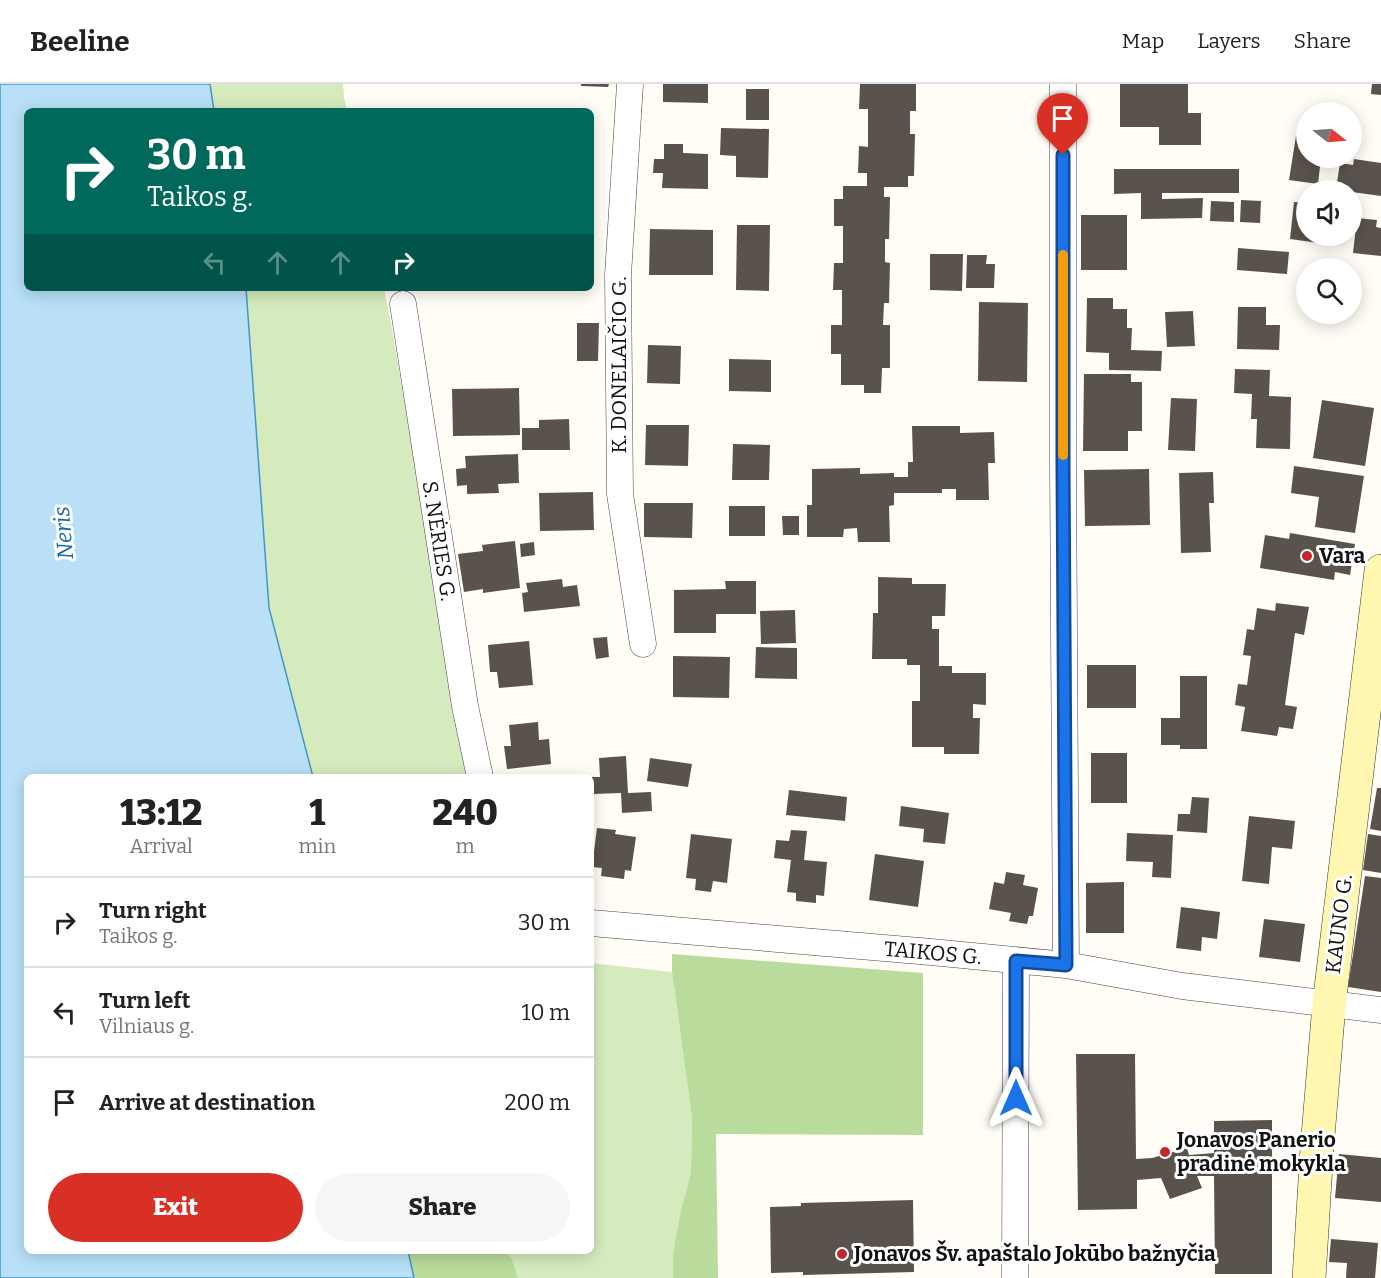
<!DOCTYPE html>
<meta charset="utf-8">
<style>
:root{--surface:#fff;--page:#f6f6f6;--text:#222;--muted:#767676;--line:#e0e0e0;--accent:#d93025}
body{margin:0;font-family:Bitter,serif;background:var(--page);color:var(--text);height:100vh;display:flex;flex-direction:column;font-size:22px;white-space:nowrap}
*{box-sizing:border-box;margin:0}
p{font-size:20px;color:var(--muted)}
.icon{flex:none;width:33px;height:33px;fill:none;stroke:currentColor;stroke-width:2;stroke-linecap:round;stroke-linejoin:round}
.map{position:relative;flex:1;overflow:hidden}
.drawer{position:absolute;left:24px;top:690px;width:570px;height:480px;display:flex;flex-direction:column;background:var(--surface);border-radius:9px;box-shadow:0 3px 15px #0003}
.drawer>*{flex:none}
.top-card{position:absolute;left:24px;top:24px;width:570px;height:183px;border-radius:9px;box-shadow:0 3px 15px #0003;background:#00695c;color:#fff;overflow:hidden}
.needle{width:39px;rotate:107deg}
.tools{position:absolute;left:1296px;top:18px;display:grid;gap:12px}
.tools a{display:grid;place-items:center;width:66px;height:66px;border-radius:50%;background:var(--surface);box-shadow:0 3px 15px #0003;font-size:30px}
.pin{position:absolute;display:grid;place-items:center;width:51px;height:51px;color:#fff;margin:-62px -26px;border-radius:50% 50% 50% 0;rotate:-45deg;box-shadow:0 0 6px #0007}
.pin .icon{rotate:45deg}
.me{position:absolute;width:66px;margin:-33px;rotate:0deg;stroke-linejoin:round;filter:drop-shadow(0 0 4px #0008)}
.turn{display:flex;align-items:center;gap:21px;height:126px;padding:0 24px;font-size:27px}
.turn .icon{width:78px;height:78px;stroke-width:2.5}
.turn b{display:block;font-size:42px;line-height:51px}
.lanes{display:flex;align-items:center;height:57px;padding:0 24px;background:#0003;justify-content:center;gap:30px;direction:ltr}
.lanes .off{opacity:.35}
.eta{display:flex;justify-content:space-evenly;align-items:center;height:102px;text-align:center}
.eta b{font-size:36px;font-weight:800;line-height:42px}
.action{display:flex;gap:12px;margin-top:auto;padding:12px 24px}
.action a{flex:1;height:69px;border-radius:36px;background:var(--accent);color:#fff;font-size:24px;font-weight:800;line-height:69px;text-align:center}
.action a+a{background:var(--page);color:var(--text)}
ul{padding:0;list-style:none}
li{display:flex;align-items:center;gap:18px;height:90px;padding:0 24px;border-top:2px solid var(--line)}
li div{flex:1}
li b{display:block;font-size:22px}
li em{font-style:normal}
header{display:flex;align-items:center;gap:36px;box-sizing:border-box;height:84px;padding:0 30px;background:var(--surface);border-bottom:2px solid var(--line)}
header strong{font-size:28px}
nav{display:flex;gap:33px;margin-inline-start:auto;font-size:21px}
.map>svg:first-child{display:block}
.green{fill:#d5ebbd}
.forest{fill:#b9dc9c}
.water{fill:#b9e0f7;stroke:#3f96cf;stroke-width:1.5}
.building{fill:#5a524d}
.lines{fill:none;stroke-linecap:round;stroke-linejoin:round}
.street-casing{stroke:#444;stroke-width:27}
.secondary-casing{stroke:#333;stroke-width:34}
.street{stroke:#fff;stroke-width:26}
.secondary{stroke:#fff6b0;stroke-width:33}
.route-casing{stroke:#114b97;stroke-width:15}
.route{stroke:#1a73e8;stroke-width:10}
.slow{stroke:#f59e0b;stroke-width:10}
.poi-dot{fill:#c4262e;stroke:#fff;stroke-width:2}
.labels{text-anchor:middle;stroke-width:6;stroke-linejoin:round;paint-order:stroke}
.street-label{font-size:21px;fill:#111;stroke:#fff}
.poi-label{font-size:21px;font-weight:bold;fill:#111;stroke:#fff;text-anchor:start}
.water-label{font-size:22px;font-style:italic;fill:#1768a6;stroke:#fff}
</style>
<header>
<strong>Beeline</strong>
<nav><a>Map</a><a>Layers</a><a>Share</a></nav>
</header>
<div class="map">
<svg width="1381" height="1194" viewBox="0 0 1381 1194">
<rect width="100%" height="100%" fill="#fffdf5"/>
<path class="green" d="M210 0H343L344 13 347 27H214Z
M246 204H384L391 239 468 693H313L269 524Z
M591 879 672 888 692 1034 691 1088 680 1130 673 1170V1194H518L512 1175 506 1167H591Z"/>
<path class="forest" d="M672 870 923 889V1051L716 1050 718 1194H673V1170L680 1130 691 1088 692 1034 672 888Z
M408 1167H506L512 1175 518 1194H414Z"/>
<path class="water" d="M0 0H210L214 27H27V204H246L269 524 313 693H27V1167H408L414 1194H0Z"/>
<path class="building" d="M581 0H609L608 3 581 2Z
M663 0H708V19L663 18Z
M860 0H916V27H910V50H915L914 92H908V103H884V113H890L889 155H885V178L890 179 889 219H884L883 241H890V284H882L881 309H864V301H841V270H831V241H842V206H833L834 179H843V142H834V115H843V102H867V89H858L859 62 868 63V25H859Z
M1120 0H1188V29H1201V61H1159V43H1120Z
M1372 0H1381V11L1371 10Z
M746 5H769V36H746Z
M721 44 769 45 768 94 736 93V72L720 71Z
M1296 52 1306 54V74H1321L1318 100 1289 96Z
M664 60H683V69L708 70V105L662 104 663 89H653L654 75H664Z
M1354 75 1381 79V112L1352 108V106L1336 105 1340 79 1353 81Z
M1114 85H1239V109H1162V115L1203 114 1202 134 1141 135V109L1114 110Z
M1241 116 1261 117 1260 139 1240 138Z
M1211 117 1234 118V138L1210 137Z
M1294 118 1306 119V152H1320L1319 159 1290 155Z
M1081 131H1127V186H1081Z
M1357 134 1377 136 1376 143 1381 144V172L1353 169Z
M737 141H770L769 207 736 206Z
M650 145 713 146V191H649Z
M1238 164 1289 168 1287 190 1237 186Z
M930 170H963L962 207 930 206Z
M967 171H987L986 180H995L994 204H966Z
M1087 214H1113V225H1127V244H1132L1131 266 1162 267 1161 287 1109 286V269L1086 268Z
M979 218 1028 219 1027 298 978 297Z
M1238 223H1266V241H1280L1279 266 1237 265Z
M1193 227 1195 262 1167 263 1165 228Z
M577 239H599L598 277H577Z
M648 261 681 262 680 300 647 299Z
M729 275 771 276V308L729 307Z
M1235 285 1270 286 1269 312 1291 313 1290 365 1256 364 1257 335H1251L1252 310 1234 309Z
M1084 290H1131V298H1142V347H1128V367H1083Z
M519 304 520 351 453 352 452 305Z
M1171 314 1197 315 1195 367 1168 366Z
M1322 316 1374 324 1365 382 1313 374Z
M569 335 570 366H522V344H539V336Z
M646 341H689L688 382 645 381Z
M912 342H960V349L994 348 995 379H988L989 416H956V405H942V409H894V421L889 422 890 458H858L857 444 844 445 843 453H807V421H812V385L860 384V390L894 389V393H908V378H913Z
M733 360 770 361 769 396H732Z
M518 370 519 399 498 400 499 409 467 410V401L457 402 456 385 466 384 465 372Z
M1294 382 1364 392 1355 449 1315 443 1319 413 1291 409Z
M1149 385 1150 441 1085 442 1084 386Z
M1213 388 1214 419H1209L1211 468 1181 469 1179 389Z
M593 408 594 446 540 447 539 409Z
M644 419H693L692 454 644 453Z
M729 422H765V452H729Z
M782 432H799V451H783Z
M1290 449 1355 460 1350 491 1335 488 1334 496 1260 484 1265 451 1289 455Z
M515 457 520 504 483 509V505L464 508 458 470 483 467 482 461Z
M534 458 535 471 521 473 520 460Z
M878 493 912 494V500H946L945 532H932V545H939V582H952V589H986V621L973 620V634H980L979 670H944V663H912V617H920V581H907V575H872L873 529H878Z
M562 495 563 503 577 501 580 522 524 528 522 509 528 508 526 499Z
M725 497H756V530H716V549H674V506L726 505Z
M1276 519 1309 523 1304 551 1295 549 1285 621 1297 623 1293 645 1279 643 1277 652 1241 647 1245 623 1235 621 1238 600 1247 601 1251 572 1243 571 1247 545 1254 546 1257 524 1275 527Z
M795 526 796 559 761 560 760 527Z
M607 553 609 573 596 575 593 554Z
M529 557 533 601 499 604 497 588H490L488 561Z
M756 563 797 564V595L755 594Z
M673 572 730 573 729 614 673 613Z
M1087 581H1136V624H1087Z
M1180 592H1207V665H1180V661H1161V634H1180Z
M538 638 539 656 549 655 551 680 507 685 504 662H511L509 641Z
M1091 669H1127V719H1091Z
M626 672 628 709 651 708 652 727 622 729 621 709 593 710 592 693H600L599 674Z
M650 674 692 680 688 703 647 697Z
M1377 704H1381V747L1370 745Z
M789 706 847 713 845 737 786 731Z
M1192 713 1209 714 1207 749 1177 747 1178 730H1190Z
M901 722 949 729 945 760 923 758 924 745 899 742Z
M1249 732 1295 737 1292 765 1272 763 1269 800 1242 797Z
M597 744 616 746 615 750 636 753 631 787 625 786 624 795 601 792 602 784 592 783Z
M791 746 807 747 804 776 827 778 824 812 816 811V819L796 817V809L787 808 791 776 774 774 776 756 789 757Z
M1127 749 1173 751 1171 794 1152 793 1153 778 1126 777Z
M691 750 732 755 727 799 713 797 711 808 695 806 696 795 686 794Z
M1368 750 1381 752V789L1363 786Z
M875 770 924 777 918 823 869 816Z
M1006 788 1025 791 1023 801 1038 804 1033 832H1029L1027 840 1009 837 1011 829 989 825 994 798 1004 800Z
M1365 792 1381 794V908L1348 903Z
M1124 798V849H1086V799Z
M1181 823 1220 828 1217 855 1202 853 1201 867 1176 864Z
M1264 835 1305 840 1300 878 1259 873Z
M1076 970H1135L1136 1075 1152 1074 1187 1064 1189 1071 1214 1069V1037L1272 1036V1190H1215L1214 1092H1197L1202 1104 1170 1115 1161 1094 1137 1096V1125L1078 1126Z
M1339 1070 1381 1074V1118L1335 1114Z
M913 1116 914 1188 803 1191V1188L771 1189 770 1123 801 1122V1119Z
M1331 1155 1378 1159 1375 1194H1346L1347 1179 1329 1178Z"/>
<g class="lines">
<g class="street-casing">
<path id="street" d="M630 0 618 191 620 410 643 560
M1063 0V380L1066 881
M403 220 465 622 480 693
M591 839 931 868 1066 881 1182 902 1381 926
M1015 1194 1016 877"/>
</g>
<g class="secondary-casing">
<path id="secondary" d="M1309 1194 1317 1064 1329 921 1381 487"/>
</g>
<use href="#street" class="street"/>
<use href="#secondary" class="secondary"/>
</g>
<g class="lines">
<g class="route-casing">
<path id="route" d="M1016 1014V877L1066 881 1063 380V71"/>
</g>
<use href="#route" class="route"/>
<path class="slow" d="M1063 171V371"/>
</g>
<g class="poi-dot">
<circle cx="1307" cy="472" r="6"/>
<circle cx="1165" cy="1068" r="6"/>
<circle cx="842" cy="1170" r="6"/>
</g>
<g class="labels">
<g class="street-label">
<text transform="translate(619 281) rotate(-90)" y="7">K. DONELAIČIO G.</text>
<text transform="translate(439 457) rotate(81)" y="7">S. NĖRIES G.</text>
<text transform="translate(1339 840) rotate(-83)" y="7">KAUNO G.</text>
<text transform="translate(933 869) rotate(5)" y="7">TAIKOS G.</text>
</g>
<g class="poi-label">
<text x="1319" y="479">Vara</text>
<text x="1177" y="1063">Jonavos Panerio<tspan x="1177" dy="24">pradinė mokykla</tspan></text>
<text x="854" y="1177">Jonavos Šv. apaštalo Jokūbo bažnyčia</text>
</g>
<g class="water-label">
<text transform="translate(63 449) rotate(-95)" y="8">Neris</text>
</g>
</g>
</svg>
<div class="tools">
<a><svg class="needle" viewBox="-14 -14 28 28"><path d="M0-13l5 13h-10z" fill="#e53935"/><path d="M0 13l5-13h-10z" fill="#767676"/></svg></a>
<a><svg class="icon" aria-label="sound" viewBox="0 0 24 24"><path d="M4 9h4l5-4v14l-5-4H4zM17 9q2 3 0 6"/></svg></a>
<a><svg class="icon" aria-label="search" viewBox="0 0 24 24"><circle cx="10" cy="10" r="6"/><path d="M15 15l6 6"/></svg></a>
</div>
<div class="pin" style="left:1063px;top:71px;background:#d93025"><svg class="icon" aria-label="arrive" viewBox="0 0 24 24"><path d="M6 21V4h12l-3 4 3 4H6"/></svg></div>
<svg class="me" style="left:1016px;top:1014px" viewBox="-20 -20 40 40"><path d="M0-17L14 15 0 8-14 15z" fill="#1a73e8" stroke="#fff" stroke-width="4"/></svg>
<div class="top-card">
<div class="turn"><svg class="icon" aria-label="right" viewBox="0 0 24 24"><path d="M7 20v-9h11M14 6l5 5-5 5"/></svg><div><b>30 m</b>Taikos g.</div></div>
<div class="lanes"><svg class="icon off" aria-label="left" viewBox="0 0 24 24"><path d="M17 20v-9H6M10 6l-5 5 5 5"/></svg><svg class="icon off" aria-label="ahead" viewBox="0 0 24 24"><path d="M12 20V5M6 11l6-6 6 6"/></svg><svg class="icon off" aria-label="ahead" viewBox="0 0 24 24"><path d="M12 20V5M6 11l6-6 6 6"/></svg><svg class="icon" aria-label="right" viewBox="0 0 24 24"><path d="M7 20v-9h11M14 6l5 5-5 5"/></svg></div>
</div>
<section class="drawer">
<div class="eta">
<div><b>13:12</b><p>Arrival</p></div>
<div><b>1</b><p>min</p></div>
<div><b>240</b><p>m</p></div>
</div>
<ul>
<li><svg class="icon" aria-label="right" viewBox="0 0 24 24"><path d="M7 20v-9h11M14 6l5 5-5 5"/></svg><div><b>Turn right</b><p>Taikos g.</p></div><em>30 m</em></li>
<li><svg class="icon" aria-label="left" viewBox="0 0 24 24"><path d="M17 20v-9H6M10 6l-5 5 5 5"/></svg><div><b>Turn left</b><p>Vilniaus g.</p></div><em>10 m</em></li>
<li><svg class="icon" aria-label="arrive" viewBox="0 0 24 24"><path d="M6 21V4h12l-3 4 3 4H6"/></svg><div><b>Arrive at destination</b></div><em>200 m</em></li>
</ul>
<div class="action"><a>Exit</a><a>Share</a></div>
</section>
</div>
